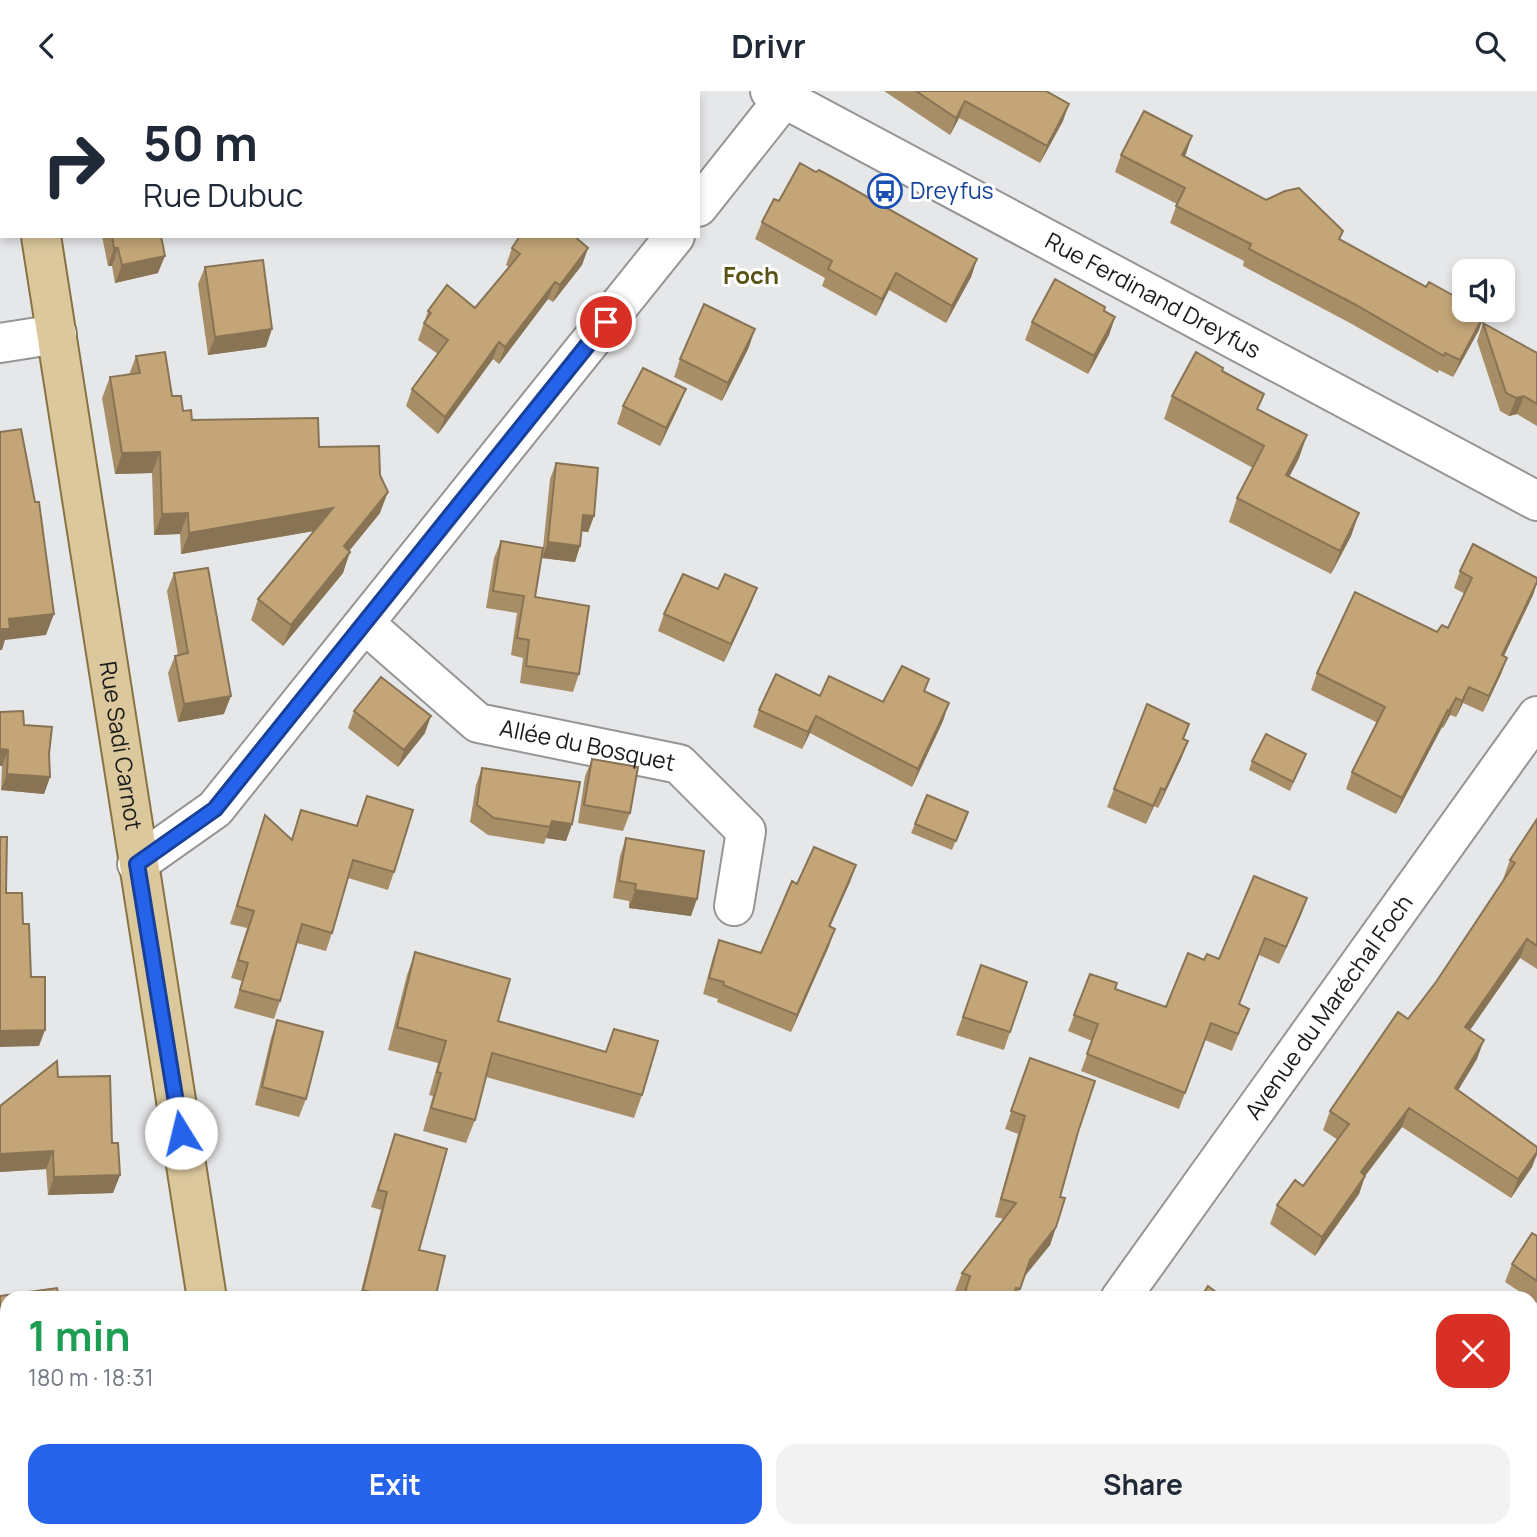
<!DOCTYPE html>
<meta charset="utf-8">
<style>
:root{--surface:#fff;--page:#f2f2f3;--text:#1f2937;--muted:#747a83;--accent:#2563eb}
body{margin:0;font-family:Manrope,sans-serif;background:var(--page);color:var(--text);height:100vh;display:flex;flex-direction:column;font-size:26px;white-space:nowrap}
*{box-sizing:border-box;margin:0}
p{font-size:23px;color:var(--muted)}
.icon{flex:none;width:38px;height:38px;fill:none;stroke:currentColor;stroke-width:2;stroke-linecap:round;stroke-linejoin:round}
.map{position:relative;flex:1;overflow:hidden}
.sheet{position:absolute;left:0px;top:1200px;width:1538px;height:247px;display:flex;flex-direction:column;background:var(--surface);border-radius:21px 21px 0 0;box-shadow:0 4px 10px #0003}
.sheet>*{flex:none}
.top-card{position:absolute;left:0px;top:0px;width:700px;height:147px;box-shadow:0 4px 10px #0003;background:#fff;color:var(--text);overflow:hidden}
.controls{position:absolute;left:1452px;top:168px;display:grid;gap:14px}
.controls a{display:grid;place-items:center;width:63px;height:63px;border-radius:14px;background:var(--surface);box-shadow:0 4px 10px #0003;font-size:35px}
.pin{position:absolute;display:grid;place-items:center;width:60px;height:60px;color:#fff;margin:-30px;border:4px solid #fff;border-radius:50%;box-shadow:0 2px 7px #0007}
.me{position:absolute;width:77px;margin:-38px;rotate:351deg;stroke-linejoin:round;filter:drop-shadow(0 0 5px #0008)}
.turn{display:flex;align-items:center;gap:24px;height:147px;padding:0 28px;font-size:32px}
.turn .icon{width:91px;height:91px;stroke-width:2.5}
.turn b{display:block;font-size:49px;line-height:60px}
.round{display:grid;place-items:center;flex:none;width:74px;height:74px;border-radius:21px;background:var(--page)}
.overview{display:flex;align-items:center;justify-content:space-between;height:119px;padding:0 28px}
h1{font-size:42px;font-weight:700;line-height:52px;color:#1e9e55}
.action{display:flex;gap:14px;margin-top:auto;padding:14px 28px}
.action a{flex:1;height:80px;border-radius:21px;background:var(--accent);color:#fff;font-size:28px;font-weight:700;line-height:80px;text-align:center}
.action a+a{background:var(--page);color:var(--text)}
header{display:flex;justify-content:space-between;align-items:center;height:91px;padding:0 28px;background:var(--surface);font-size:32px;font-weight:700}
.map>svg:first-child{display:block}
.lines{fill:none;stroke-linecap:round;stroke-linejoin:round}
.minor-casing{stroke:#949597;stroke-width:42}
.major-casing{stroke:#887345;stroke-width:42}
.minor{stroke:#fff;stroke-width:38}
.major{stroke:#dcc89d;stroke-width:38}
.wall{fill:#a88e67}
.shaded-wall{fill:#887454}
.building{fill:#c3a578;stroke:#887454;stroke-width:2}
.route-casing{stroke:#184099;stroke-width:18}
.route{stroke:#2563eb;stroke-width:12}
.labels{text-anchor:middle;stroke-width:6;stroke-linejoin:round;paint-order:stroke}
.transit-label{font-size:23px;fill:#164399;stroke:#fff;text-anchor:start}
.street-label{font-size:23px;fill:#1a1b1b;stroke:#fff}
.neighbourhood-label{font-size:24px;font-weight:bold;fill:#595215;stroke:#fff}
</style>
<header><svg class="icon" aria-label="back" viewBox="0 0 24 24"><path d="M15 5l-7 7 7 7"/></svg>Drivr<svg class="icon" aria-label="search" viewBox="0 0 24 24"><circle cx="10" cy="10" r="6"/><path d="M15 15l6 6"/></svg></header>
<div class="map">
<svg width="1537" height="1446" viewBox="0 0 1537 1446">
<rect width="100%" height="100%" fill="#e6e7e9"/>
<g class="lines">
<g class="minor-casing">
<g id="minor">
<path id="s1" d="M770 0 1537 410"/>
<path d="M698 116 790 0"/>
<path d="M0 252 57 243"/>
<path id="s2" d="M365 533 478 632 679 673 746 740 734 815"/>
<path d="M137 773 215 718 675 145"/>
<path id="s3" d="M1120 1208 1537 625"/>
<path d="M946 1446 950 1440"/>
</g>
</g>
<g class="major-casing">
<g id="major">
<path d="M16 0V2"/>
<path id="s4" d="M41 145 207 1208"/>
<path d="M243 1440 244 1446"/>
</g>
</g>
<use href="#minor" class="minor"/>
<use href="#major" class="major"/>
</g>
<path class="wall" d="M531 0H558L557 2H534Z
M884 0H1046L1063 30 1040 72 959 27 950 44Z
M1186 63 1184 65 1266 109 1343 140 1340 148 1479 239 1453 286 1439 279 1438 282 1350 232 1243 175 1244 170 1170 132 1177 113 1115 81 1121 64Z
M816 81 977 168 971 186 946 232 889 199 876 225 822 195 825 187 755 148 762 131 779 110Z
M102 145H161L158 182 115 192 112 175H108Z
M512 157H588L582 174 553 211 548 208 499 273 493 268 438 343 406 315 412 298 438 263 418 249 428 220 475 217 509 176 506 174Z
M205 176 266 256 208 264 198 193Z
M1104 221 1115 226 1109 244 1088 283 1025 249 1032 231Z
M1483 232 1537 262V335L1517 323 1509 325 1500 320 1477 250Z
M749 256 722 310 674 286 680 268Z
M136 265 172 305 183 320 192 329 319 356 380 422 349 460 343 482 283 555 251 529 258 508 314 440 181 463 180 443 154 444 152 382 115 383 102 307 110 286 129 284Z
M1222 280 1258 319 1299 367 1289 386 1359 422 1351 445 1331 483 1229 431 1237 407 1253 377 1164 328 1172 305Z
M623 315H679L660 355 617 333Z
M556 372 594 425 588 441 582 440 580 455 575 471 542 467 550 388Z
M501 450 579 583 573 601 520 592 523 567 511 564 517 522 486 517 494 467Z
M1460 480 1537 492 1533 504 1504 565 1507 567 1501 583 1483 621 1463 612 1456 626 1450 624 1443 637 1442 636 1396 723 1346 698 1352 681 1378 632 1311 599 1317 582 1448 537 1465 503 1454 497Z
M174 482 224 623 178 631 168 582 175 565 178 564 167 500Z
M757 497 750 515 724 571 658 540 664 523 718 498Z
M924 600 943 630 912 696 810 642 802 658 753 636 759 619 820 605 883 611Z
M354 620 425 642 398 676 348 637Z
M0 621 24 634 50 686 44 703 1 699 2 675Z
M1184 648 1188 650 1181 668 1158 717 1154 715 1146 733 1107 716 1114 698Z
M1306 663 1290 700 1249 679 1252 670Z
M592 668 630 722 623 740 578 732 585 685Z
M482 677 572 733 566 750 546 747 544 753 488 744 470 731 476 694Z
M927 704 964 730 952 759 911 742Z
M367 705 394 781 388 799 348 787 332 842 326 860 297 852 280 910 274 928 234 917 242 890 231 887 247 837 230 833 265 724 291 749 301 719 356 735Z
M1537 728V878L1520 867 1470 939 1477 968 1458 999 1537 1056V1064L1532 1076 1511 1107 1402 1036 1365 1085 1359 1103 1315 1165 1270 1133 1277 1114 1303 1095 1338 1049 1323 1039 1330 1020 1408 928 1436 891 1504 789 1503 788 1510 769Z
M626 747 691 825 629 817V810L613 807 620 765Z
M856 774 850 791 830 836 829 855 791 941 717 911 718 908 703 903 713 866 719 849 761 862 797 793Z
M1301 824 1279 873 1259 864 1239 913 1249 918 1232 960 1205 949 1179 1018 1081 980 1092 950 1068 940 1090 883 1115 898 1166 916 1204 869 1219 868Z
M415 861 498 930 606 961 614 938 642 1004 634 1027 486 986 475 1029 466 1052 423 1040 433 1005 429 1004 438 972 388 959 407 884Z
M981 874 1010 941 1004 959 956 944Z
M277 929 306 1008 299 1026 255 1014 271 947Z
M1030 967 1078 1041 1060 1106 1056 1136 1050 1154 1024 1186 1016 1208H962L963 1202 955 1200 962 1182 1004 1128 995 1126 1018 1043 1005 1038Z
M58 986 112 1052 120 1084 113 1102 48 1104 46 1078 0 1081V1015Z
M395 1043 419 1159 435 1208H359L381 1119 371 1116Z
M1537 1145V1212L1505 1191 1512 1173Z
M0 1205 7 1208V1294L4 1295 0 1273Z
M1537 1323V1431L1531 1427V1331Z
M38 1440H143L144 1446H39Z
M362 1440H407L440 1445V1440H486V1446H360Z
M777 1440H844L842 1446H789L777 1442Z
M1203 1440H1369L1365 1446H1211Z
M1370 1440H1463L1471 1446H1378Z"/>
<path class="shaded-wall" d="M92 0H124L123 2H91Z
M965 10 959 27 950 44 956 27Z
M1069 13 1063 30 1040 72 1047 55Z
M1192 45 1186 63 1176 81 1182 64Z
M114 157H118L112 175H108Z
M588 157 582 174 553 211 560 194Z
M165 165 158 182 115 192 122 174Z
M977 168 971 186 946 232 952 215Z
M896 182 889 199 876 225 882 208Z
M555 191 548 208 499 273 505 256Z
M1485 222 1479 239 1453 286 1460 269Z
M1115 226 1109 244 1088 283 1094 265Z
M272 238 266 256 208 264 215 246Z
M755 238 749 256 722 310 728 292Z
M499 251 493 268 438 343 445 326Z
M686 298 679 315 660 355 666 337Z
M1524 305 1517 323 1509 325 1516 307Z
M1307 344 1299 367 1278 407 1286 384Z
M160 361 152 382 115 383 122 362Z
M388 401 380 422 336 476 344 455Z
M333 417 325 438 181 463 189 442Z
M188 422 180 443 154 444 162 423Z
M1359 422 1351 445 1331 483 1340 460Z
M583 424 594 425 588 441 578 440Z
M548 451 580 455 575 471 542 467Z
M350 461 343 482 283 555 291 534Z
M1537 491 1533 504 1496 581 1502 564Z
M757 497 750 515 724 571 731 553Z
M54 523 46 544 5 549 2 559H0V538L9 528Z
M1507 567 1501 583 1483 621 1489 605Z
M1469 596 1463 612 1456 626 1462 610Z
M231 605 224 623 178 631 184 613Z
M1456 607 1450 624 1443 637 1449 620Z
M949 612 943 630 912 696 918 678Z
M1448 619 1442 636 1396 723 1402 707Z
M431 625 425 642 398 676 404 659Z
M816 625 810 642 802 658 808 641Z
M1188 650 1181 668 1158 717 1165 699Z
M0 658 8 659 2 675H0Z
M7 683 50 686 44 703 1 699Z
M1161 697 1154 715 1146 733 1153 715Z
M552 730 572 733 566 750 546 747Z
M856 774 850 791 822 852 829 835Z
M635 799 697 808 691 825 629 817Z
M1307 807 1301 824 1279 873 1286 856Z
M835 838 829 855 791 941 797 924Z
M1527 848 1520 867 1459 955 1465 936Z
M45 939 39 955 0 956V940Z
M1484 949 1477 968 1448 1016 1455 997Z
M1409 1017 1402 1036 1365 1085 1359 1103 1315 1165 1322 1146 1361 1081Z
M53 1060 46 1078 0 1081V1063Z
M1537 1061 1532 1076 1511 1107 1518 1088Z
M120 1084 113 1102 48 1104 54 1086Z
M1056 1136 1050 1154 1024 1186 1030 1169Z
M7 1285V1294L4 1295Z
M1362 1440H1369L1365 1446H1358Z"/>
<path class="building" d="M122 0H142V2H121Z
M303 0H328V2H303Z
M637 0H665L668 2H636Z
M916 0H1046L1069 13 1047 55 965 10 956 27Z
M1144 20 1192 45 1182 64 1266 109 1285 100 1299 97 1343 140 1339 148 1426 196 1429 191 1465 211V219H1479L1485 222 1460 269 1445 262 1444 265 1356 214 1249 158 1251 153 1176 115 1185 97 1121 64Z
M800 72 816 81 819 79 841 91 977 168 952 215 896 182 882 208 828 178 832 170 762 131 774 108 779 110Z
M112 145H161L165 165 122 174 118 157H114Z
M520 145H574L588 157 560 194 555 191 505 256 499 251 445 326 412 298 448 249 424 232 431 222 428 220 447 194 475 217 520 163 512 157Z
M263 169 272 238 215 246 205 176Z
M1055 188 1105 216 1104 220 1115 226 1094 265 1032 231Z
M704 213 755 238 728 292 680 268Z
M1483 232 1537 262V313L1524 305 1516 307 1506 302Z
M165 261 172 305H181L183 320 191 319 192 329 318 327 319 356 379 355 380 384 388 401 344 455 350 461 291 534 258 508 333 417 189 442 188 422 162 423 160 361 122 362 110 286 140 282 136 265Z
M1196 261 1223 277 1222 280 1264 303 1257 318 1307 344 1286 384 1359 422 1340 460 1237 407 1264 355 1172 305Z
M643 277 686 298 666 337 623 315Z
M21 338 35 411H39L54 523 9 528 10 538H0V341Z
M556 372 598 377 594 425 583 424 580 455 548 451Z
M501 450 543 457 535 506 589 515 579 583 526 575 529 549 517 547 524 505 493 500Z
M1473 453 1537 487V491L1502 564 1507 567 1489 605 1469 596 1462 610 1456 607 1449 620 1448 619 1402 707 1352 681 1385 616 1317 582 1355 501 1437 541 1442 534 1448 537 1472 487 1460 480Z
M208 477 231 605 184 613 175 565 188 562 174 482Z
M683 483 718 498 725 483 757 497 731 553 664 523Z
M902 575 929 588 924 600 949 612 918 678 816 625 808 641 759 619 776 583 820 605 829 585 883 611Z
M381 586 431 625 404 659 354 620Z
M1147 613 1189 633 1183 648 1188 650 1165 699 1161 697 1153 715 1114 698Z
M23 620 24 634 52 636 49 663 50 686 7 683 8 659 0 658V621Z
M1266 643 1306 663 1293 691 1252 670Z
M592 668 638 676 630 722 584 714Z
M482 677 580 691 572 733 552 730 550 736 494 727 477 714Z
M927 704 968 721 956 750 915 733Z
M367 705 413 719 394 781 353 769 332 842 302 833 280 910 240 899 248 872 238 869 254 820 237 815 265 724 292 749 301 719 357 735Z
M1537 728V855L1527 848 1465 936 1484 949 1455 997 1537 1056V1061L1518 1088 1409 1017 1361 1081 1365 1085 1322 1146 1277 1114 1295 1089 1303 1095 1349 1033 1330 1020 1398 921 1408 928 1436 891 1515 772 1510 769Z
M0 746H7L6 802H22L23 833H29L31 886H45V939L0 940Z
M626 747 704 760 697 808 635 799 636 793 619 790Z
M814 756 856 774 829 835 835 838 797 924 723 894 724 891 709 887 719 849 761 862 792 790 797 793Z
M1254 785 1307 807 1286 856 1265 847 1239 913 1249 918 1238 943 1211 932 1185 1002 1087 963 1098 933 1074 924 1090 883 1117 892 1115 898 1166 916 1188 862 1204 869 1207 863 1219 868Z
M415 861 510 888 498 930 606 961 614 938 658 950 642 1004 492 962 475 1029 431 1017 441 982 437 981 446 950 397 936Z
M981 874 1027 891 1010 941 963 926Z
M277 929 323 941 306 1008 262 996Z
M1030 967 1095 990 1078 1041 1060 1106 1065 1107 1056 1136 1030 1169 1020 1198 1016 1197 1013 1208H963L970 1185 962 1182 1016 1112 1001 1108 1025 1025 1011 1020Z
M57 970 58 986 110 985 112 1052H118L120 1084 54 1086 53 1060 0 1063V1015Z
M395 1043 447 1058 419 1159 445 1165 435 1208H414L407 1206 406 1208H395L363 1199 387 1101 378 1099Z
M1532 1142 1537 1145V1190L1512 1173Z
M1208 1195 1225 1208H1200Z
M57 1197 59 1208H7V1258L0 1214V1205Z
M706 1205 717 1208H706Z
M1537 1323V1409L1531 1405V1331Z
M49 1440H143L144 1446H50Z
M364 1440H407L444 1445V1440H486V1446H363Z
M733 1440H734L757 1446H731Z
M831 1440H844L843 1444Z
M1084 1440H1115L1123 1446H1080Z
M1244 1440H1362L1358 1446H1246L1248 1443Z
M1412 1440H1463L1471 1446H1420Z"/>
<g class="lines">
<g class="route-casing">
<path id="route" d="M181 1042 137 773 215 718 606 231"/>
</g>
<use href="#route" class="route"/>
</g>
<defs>
<g id="bus-ring" transform="scale(1.75)"><circle r="9.5" fill="#fff" stroke="#1a4fb4" stroke-width="1.5"/><path d="M-5-6H5V4H4V6H2V4H-2V6H-4V4H-5ZM-3.5-4V0h7V-4ZM-3.5 1.2v1.5H-2V1.2ZM2 1.2v1.5H3.5V1.2Z" fill="#1a4fb4"/></g>
</defs>
<g fill-rule="evenodd">
<use href="#bus-ring" x="885" y="100"/>
</g>
<g class="labels">
<g class="transit-label">
<text x="910" y="108">Dreyfus</text>
</g>
<g class="street-label">
<text dy="8" stroke="none"><textPath href="#s1" startOffset="434">Rue Ferdinand Dreyfus</textPath></text>
<text dy="8" stroke="none"><textPath href="#s4" startOffset="516">Rue Sadi Carnot</textPath></text>
<text dy="8" stroke="none"><textPath href="#s2" startOffset="262">Allée du Bosquet</textPath></text>
<text dy="8" stroke="none"><textPath href="#s3" startOffset="359">Avenue du Maréchal Foch</textPath></text>
</g>
<g class="neighbourhood-label">
<text x="751" y="193">Foch</text>
</g>
</g>
</svg>
<div class="controls">
<a><svg class="icon" aria-label="sound" viewBox="0 0 24 24"><path d="M4 9h4l5-4v14l-5-4H4zM17 9q2 3 0 6"/></svg></a>
</div>
<div class="pin" style="left:606px;top:231px;background:#d93025"><svg class="icon" aria-label="arrive" viewBox="0 0 24 24"><path d="M6 21V4h12l-3 4 3 4H6"/></svg></div>
<svg class="me" style="left:181px;top:1042px" viewBox="-20 -20 40 40"><circle r="19" fill="#fff"/><path d="M0-13L10 11 0 6-10 11z" fill="#2563eb"/></svg>
<div class="top-card">
<div class="turn"><svg class="icon" aria-label="right" viewBox="0 0 24 24"><path d="M7 20v-9h11M14 6l5 5-5 5"/></svg><div><b>50 m</b>Rue Dubuc</div></div>
</div>
<section class="sheet">
<div class="overview"><div><h1>1 min</h1><p>180 m · 18:31</p></div><a class="round" style="background:#d93025;color:#fff"><svg class="icon" aria-label="close" viewBox="0 0 24 24"><path d="M6 6l12 12M18 6L6 18"/></svg></a></div>
<div class="action"><a>Exit</a><a>Share</a></div>
</section>
</div>
